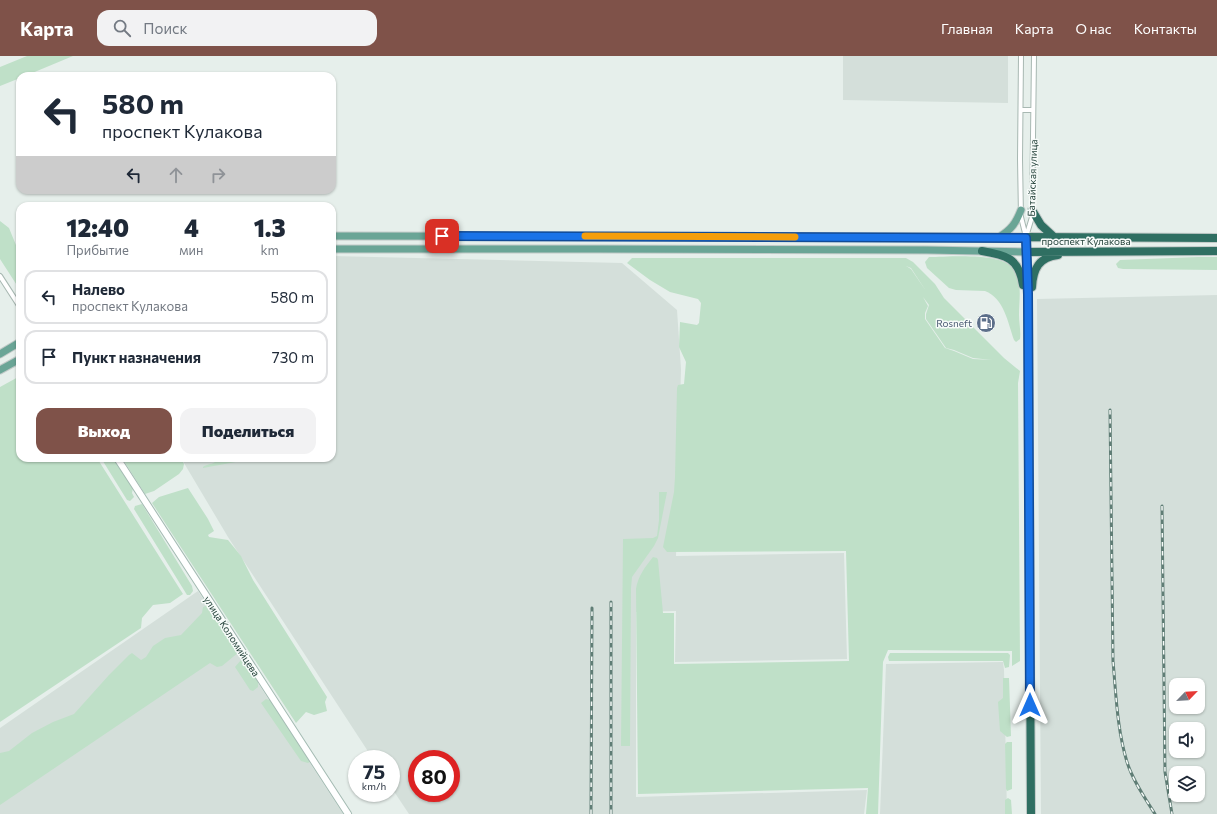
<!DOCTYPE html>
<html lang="ru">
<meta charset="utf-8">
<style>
:root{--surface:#fff;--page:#f2f2f3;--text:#1f2937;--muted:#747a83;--line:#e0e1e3;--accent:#7f5249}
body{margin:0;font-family:Commissioner,sans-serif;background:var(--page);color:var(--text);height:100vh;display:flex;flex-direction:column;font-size:15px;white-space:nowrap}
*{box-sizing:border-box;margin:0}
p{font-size:13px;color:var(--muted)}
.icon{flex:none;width:22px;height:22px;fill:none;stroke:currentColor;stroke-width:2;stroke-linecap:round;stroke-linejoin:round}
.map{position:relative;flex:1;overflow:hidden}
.details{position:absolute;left:16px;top:146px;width:320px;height:260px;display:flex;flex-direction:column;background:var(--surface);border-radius:12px;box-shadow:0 1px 3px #0004}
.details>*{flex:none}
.top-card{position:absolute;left:16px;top:16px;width:320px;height:122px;border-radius:12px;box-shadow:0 1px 3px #0004;background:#fff;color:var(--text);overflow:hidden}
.needle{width:26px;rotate:65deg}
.buttons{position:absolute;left:1169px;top:622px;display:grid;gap:8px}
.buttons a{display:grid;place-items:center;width:36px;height:36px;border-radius:8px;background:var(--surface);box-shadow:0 1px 3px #0004;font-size:20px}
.speed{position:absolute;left:348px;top:694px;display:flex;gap:8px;font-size:20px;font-weight:700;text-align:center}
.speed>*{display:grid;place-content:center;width:52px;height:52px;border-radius:50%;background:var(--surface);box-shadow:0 1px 3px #0004;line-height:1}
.speed small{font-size:10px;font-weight:400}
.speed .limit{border:6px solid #d22;background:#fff;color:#111}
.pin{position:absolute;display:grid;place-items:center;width:34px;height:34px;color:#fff;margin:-17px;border-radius:8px;box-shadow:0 2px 6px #0006}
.me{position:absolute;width:44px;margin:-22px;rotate:0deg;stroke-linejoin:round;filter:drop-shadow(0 0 3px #0008)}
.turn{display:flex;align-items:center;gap:14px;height:84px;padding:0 20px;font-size:18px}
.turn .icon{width:52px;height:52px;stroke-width:2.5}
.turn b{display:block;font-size:28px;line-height:34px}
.lanes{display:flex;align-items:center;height:38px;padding:0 20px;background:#0003;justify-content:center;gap:20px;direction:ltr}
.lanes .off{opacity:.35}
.eta{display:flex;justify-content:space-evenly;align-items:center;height:68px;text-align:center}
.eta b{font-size:24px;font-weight:800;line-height:28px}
.button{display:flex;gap:8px;margin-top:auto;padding:8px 20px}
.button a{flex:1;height:46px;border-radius:12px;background:var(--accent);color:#fff;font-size:16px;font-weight:800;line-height:46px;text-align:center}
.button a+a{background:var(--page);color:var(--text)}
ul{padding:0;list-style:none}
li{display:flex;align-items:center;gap:12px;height:54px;margin:0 8px 6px;padding:0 12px;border:2px solid var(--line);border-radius:12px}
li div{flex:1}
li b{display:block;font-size:15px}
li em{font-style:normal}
header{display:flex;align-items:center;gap:24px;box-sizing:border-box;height:56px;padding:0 20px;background:var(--accent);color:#fff}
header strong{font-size:19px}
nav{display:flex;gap:22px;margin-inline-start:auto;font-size:14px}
.search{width:280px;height:36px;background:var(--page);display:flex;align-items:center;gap:10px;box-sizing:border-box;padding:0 14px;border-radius:12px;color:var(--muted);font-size:15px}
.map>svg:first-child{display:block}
.built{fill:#d4dfda;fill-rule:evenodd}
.green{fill:#bfe0c8;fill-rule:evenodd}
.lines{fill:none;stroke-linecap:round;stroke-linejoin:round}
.street-casing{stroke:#a8b8b2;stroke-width:6}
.secondary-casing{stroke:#a4bbb3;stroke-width:8}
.primary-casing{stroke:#c2cac8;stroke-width:9}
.highway-casing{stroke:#c2cac8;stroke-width:10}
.street{stroke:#fff;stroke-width:4}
.secondary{stroke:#fff;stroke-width:6}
.primary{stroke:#6aa596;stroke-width:7}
.highway{stroke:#2f6f62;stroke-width:8}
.rail-casing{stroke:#5f7d75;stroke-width:3}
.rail{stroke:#f7fbf9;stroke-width:1.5;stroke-dasharray:4.5;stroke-linecap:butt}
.route-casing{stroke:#114b97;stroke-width:10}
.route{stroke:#1a73e8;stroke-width:7}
.slow{stroke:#f59e0b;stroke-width:7}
.labels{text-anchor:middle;stroke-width:3;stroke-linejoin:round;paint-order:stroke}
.street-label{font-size:10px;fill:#24423a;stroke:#f7fbf9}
.service-label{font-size:10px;fill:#4e5e75;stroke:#f7fbf9;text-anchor:end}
</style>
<header>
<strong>Карта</strong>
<div class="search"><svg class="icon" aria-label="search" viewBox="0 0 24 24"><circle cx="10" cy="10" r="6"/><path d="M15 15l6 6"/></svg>Поиск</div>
<nav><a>Главная</a><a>Карта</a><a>О нас</a><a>Контакты</a></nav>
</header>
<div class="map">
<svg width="1217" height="758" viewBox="0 0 1217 758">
<rect width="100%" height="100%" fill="#e6efeb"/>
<path class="built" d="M843 0H1008V47L843 44Z
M332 200 622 207 677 254 681 313 676 500 844 497 847 603 675 606 676 555 636 556V741L867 734 864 758H409L391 731V703H373L228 481 181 402H332ZM417 703H451V737H417Z
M1217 239V758H1041L1037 243ZM1176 629H1198V651H1176ZM1176 673H1198V695H1176ZM1176 717H1198V739H1176Z
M198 535 343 758H0V672Z
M1003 606 1004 614 1007 758H880L886 608Z"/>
<path class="green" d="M27 0H73L25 20H20V22L0 30V11Z
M0 165 9 172 18 194 20 197V234L0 203Z
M929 201C949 201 1007 195 1016 216 1022 230 1019 245 1019 259 1019 267 1021 275 1020 283L1016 286 1014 284C1008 267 1004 242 985 235L956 234 949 232 927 212 925 206Z
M1198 201H1217V214L1123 213 1118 212 1116 208 1120 204Z
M632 202H906V210L911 213 926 235 911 212 906 210V202L913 206 935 228 944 242 966 264 965 266 971 272 973 271 1004 302 1020 315 1018 327 1020 605 1012 610V595L888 594 883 606 878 758H866L868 732 638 738 636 533C638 520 645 511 653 501L657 502 658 504 663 557H674V608L849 605 846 495 667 496 663 491 674 436 675 421 677 332 678 329 684 328 686 306 679 291 680 266 697 269 699 267 701 247 698 243 670 236 650 224 627 207ZM923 241 929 249 926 258V263L946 292 954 294 973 302 992 304 973 303 954 295 945 292 925 263V257L928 250Z
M20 320V402H97L183 538 170 547 153 549 142 562 141 572 0 666V331Z
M101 402H114L133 432 132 437 134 441 130 445 127 444Z
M122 402H181L184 408 183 413 179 418 154 435 145 438Z
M235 402H258L203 412V411C206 408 211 409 215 406Z
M188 432 208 463 214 475 208 479 209 481 228 484 241 500 253 524 327 641 325 646 327 655 314 659 306 656 296 667 152 447 159 441Z
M659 436H667L658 482 654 490 632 521 631 532 630 690H621L623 483 653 482 657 480 659 464Z
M142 448 192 530 193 535 190 539H187L134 453 135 450Z
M208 549 212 550 239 596 222 610 217 611 210 607 0 749V697L9 695 32 677 53 666 74 658 109 619 129 599 132 597 141 604 146 601 153 590 165 582 181 579 202 557 203 551Z
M890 597H1008L1010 599 1009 611 1005 612 1003 605H889L888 601Z
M244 603 258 626V631L253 635 250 634 235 611 241 604Z
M1003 622H1009L1011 680 1007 681 1000 675 998 646 1003 642Z
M266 643 270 644 310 706 308 707 301 705 261 647Z
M1007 686H1012V733L1007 735 1006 733 1005 688Z
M1008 742 1011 744 1012 758H1005V744Z"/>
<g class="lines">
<g class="street-casing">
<path id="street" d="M1021 0 1020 103 1021 161 1026 181
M1021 54H1033
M1026 181 1032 161 1034 0
M0 220 20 251"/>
</g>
<g class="secondary-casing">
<path id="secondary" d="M117 402 348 758"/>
</g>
<g class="primary-casing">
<path id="primary" d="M332 180 1026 181
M999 181C1011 174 1016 167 1021 154
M332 193H600L927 194 1026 196
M0 298 20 286
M0 314 20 303"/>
</g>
<g class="highway-casing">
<path id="highway" d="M1032 154 1041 169 1055 182
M982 195C1006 199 1019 202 1023 229
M1026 196 1217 195
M1032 231C1033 213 1039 201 1058 199
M1031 758 1028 239 1026 181 1217 182"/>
</g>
<use href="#street" class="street"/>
<use href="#secondary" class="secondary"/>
<use href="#primary" class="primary"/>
<use href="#highway" class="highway"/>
<g class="rail-casing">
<path id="rail" d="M1110 354 1113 605C1116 638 1117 673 1127 706 1133 725 1145 742 1155 758
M1162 450 1165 716 1172 758
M591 758 592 552
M611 758V546"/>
</g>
<use href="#rail" class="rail"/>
</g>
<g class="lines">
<g class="route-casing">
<path id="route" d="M442 180 1026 182 1028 238 1030 649"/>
</g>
<use href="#route" class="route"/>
<path class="slow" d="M585 180 795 181"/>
</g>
<defs>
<g id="fuel-disc" transform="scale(1)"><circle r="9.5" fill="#5c6f8a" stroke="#f7fbf9"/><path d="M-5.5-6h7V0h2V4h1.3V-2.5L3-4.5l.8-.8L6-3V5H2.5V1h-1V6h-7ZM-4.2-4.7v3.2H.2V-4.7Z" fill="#fff"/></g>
</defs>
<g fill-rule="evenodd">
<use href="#fuel-disc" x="986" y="267"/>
</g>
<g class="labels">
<g class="street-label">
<text transform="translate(1032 122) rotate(-88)" y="4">Батайская улица</text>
<text x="1086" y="189">проспект Кулакова</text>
<text transform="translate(232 580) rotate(57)" y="4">улица Коломийцева</text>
</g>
<g class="service-label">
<text x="972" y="271">Rosneft</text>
</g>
</g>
</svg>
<div class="buttons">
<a><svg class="needle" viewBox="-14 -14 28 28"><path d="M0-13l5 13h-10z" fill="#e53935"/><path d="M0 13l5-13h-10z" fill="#747a83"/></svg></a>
<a><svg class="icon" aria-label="sound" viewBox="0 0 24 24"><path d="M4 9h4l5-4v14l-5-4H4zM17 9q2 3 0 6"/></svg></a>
<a><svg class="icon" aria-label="layers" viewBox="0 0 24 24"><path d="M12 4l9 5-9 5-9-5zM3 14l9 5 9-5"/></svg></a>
</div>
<div class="speed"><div>75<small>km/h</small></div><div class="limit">80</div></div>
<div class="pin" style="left:442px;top:180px;background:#d93025"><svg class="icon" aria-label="arrive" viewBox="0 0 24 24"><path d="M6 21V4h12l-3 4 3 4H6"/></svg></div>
<svg class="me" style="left:1030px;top:649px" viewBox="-20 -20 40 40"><path d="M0-17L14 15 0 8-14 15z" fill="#1a73e8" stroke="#fff" stroke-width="4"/></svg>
<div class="top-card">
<div class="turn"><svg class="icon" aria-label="left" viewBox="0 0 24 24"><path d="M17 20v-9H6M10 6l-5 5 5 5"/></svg><div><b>580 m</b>проспект Кулакова</div></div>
<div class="lanes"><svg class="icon" aria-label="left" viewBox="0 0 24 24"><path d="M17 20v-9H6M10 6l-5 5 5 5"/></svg><svg class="icon off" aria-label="ahead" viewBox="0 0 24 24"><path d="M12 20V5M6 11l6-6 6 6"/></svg><svg class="icon off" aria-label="right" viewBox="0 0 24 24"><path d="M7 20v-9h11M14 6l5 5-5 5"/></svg></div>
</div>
<section class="details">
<div class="eta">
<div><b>12:40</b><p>Прибытие</p></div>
<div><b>4</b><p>мин</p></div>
<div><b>1.3</b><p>km</p></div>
</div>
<ul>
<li><svg class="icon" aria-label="left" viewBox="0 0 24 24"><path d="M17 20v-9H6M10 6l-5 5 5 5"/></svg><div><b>Налево</b><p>проспект Кулакова</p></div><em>580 m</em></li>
<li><svg class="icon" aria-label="arrive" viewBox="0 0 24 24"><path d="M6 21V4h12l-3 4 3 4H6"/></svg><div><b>Пункт назначения</b></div><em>730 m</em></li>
</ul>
<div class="button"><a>Выход</a><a>Поделиться</a></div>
</section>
</div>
